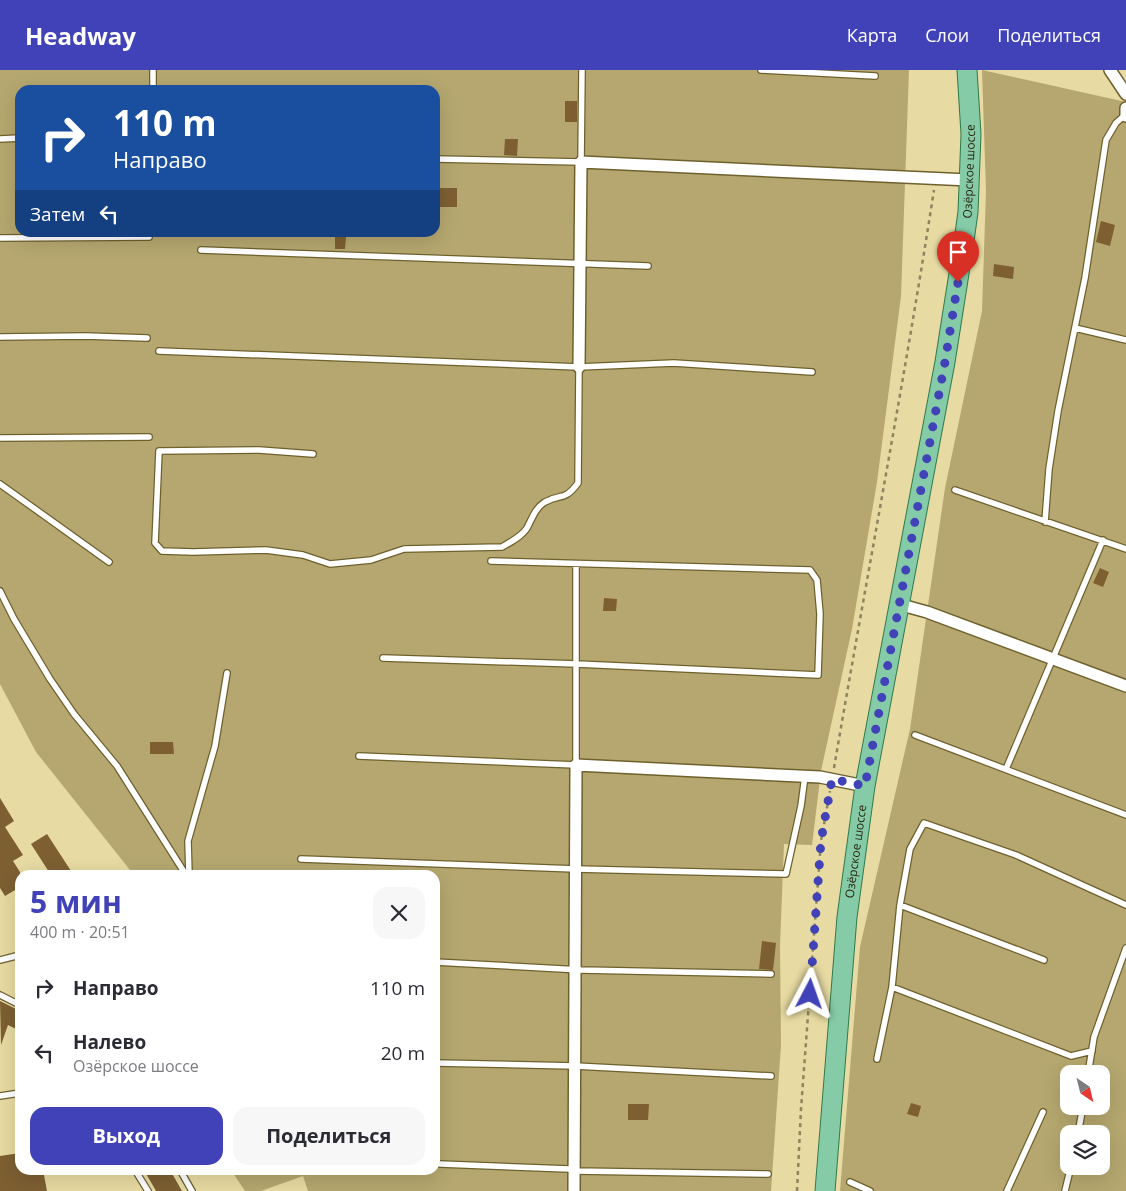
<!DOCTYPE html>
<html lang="ru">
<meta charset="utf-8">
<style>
:root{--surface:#fff;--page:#f7f7f7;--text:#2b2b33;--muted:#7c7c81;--accent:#4142b7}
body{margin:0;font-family:"Open Sans",sans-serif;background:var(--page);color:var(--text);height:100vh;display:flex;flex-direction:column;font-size:19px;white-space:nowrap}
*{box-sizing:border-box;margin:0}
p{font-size:16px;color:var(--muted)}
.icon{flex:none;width:28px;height:28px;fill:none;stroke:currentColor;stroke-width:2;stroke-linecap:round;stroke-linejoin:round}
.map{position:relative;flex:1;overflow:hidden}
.sheet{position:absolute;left:15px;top:800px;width:425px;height:305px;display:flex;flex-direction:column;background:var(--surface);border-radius:15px;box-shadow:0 5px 20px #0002}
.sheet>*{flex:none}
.guide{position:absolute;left:15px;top:15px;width:425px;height:152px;border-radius:15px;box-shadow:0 5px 20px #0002;background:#1a4fa0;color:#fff;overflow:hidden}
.needle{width:32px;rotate:145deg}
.tools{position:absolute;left:1060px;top:995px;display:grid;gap:10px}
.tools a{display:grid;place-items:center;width:50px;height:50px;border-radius:10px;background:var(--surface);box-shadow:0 5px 20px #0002;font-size:25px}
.pin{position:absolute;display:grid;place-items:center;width:42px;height:42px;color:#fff;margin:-51px -21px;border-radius:50% 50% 50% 0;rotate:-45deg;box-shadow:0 0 5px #0007}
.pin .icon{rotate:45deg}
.me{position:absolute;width:55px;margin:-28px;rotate:4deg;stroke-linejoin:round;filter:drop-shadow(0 0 4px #0008)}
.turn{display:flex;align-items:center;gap:18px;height:105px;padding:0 15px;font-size:22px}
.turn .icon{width:65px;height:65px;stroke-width:2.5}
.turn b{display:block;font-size:35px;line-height:42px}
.then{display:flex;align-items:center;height:48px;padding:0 15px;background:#0003;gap:10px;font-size:19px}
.round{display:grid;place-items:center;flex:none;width:52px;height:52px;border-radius:15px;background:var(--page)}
.summary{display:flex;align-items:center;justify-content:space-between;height:85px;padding:0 15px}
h1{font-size:30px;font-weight:700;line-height:38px;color:var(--accent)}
.cta{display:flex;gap:10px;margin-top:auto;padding:10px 15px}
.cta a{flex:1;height:58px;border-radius:15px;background:var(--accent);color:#fff;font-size:20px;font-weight:700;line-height:58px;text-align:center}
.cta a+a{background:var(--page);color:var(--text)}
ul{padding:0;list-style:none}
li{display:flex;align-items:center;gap:15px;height:65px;padding:0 15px}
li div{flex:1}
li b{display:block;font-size:19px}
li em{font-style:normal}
header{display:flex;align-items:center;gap:30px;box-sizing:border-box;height:70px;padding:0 25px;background:var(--accent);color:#fff}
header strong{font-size:24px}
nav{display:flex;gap:28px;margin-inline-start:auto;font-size:18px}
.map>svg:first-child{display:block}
.green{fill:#b5a76f;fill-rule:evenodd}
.building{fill:#7d5f32}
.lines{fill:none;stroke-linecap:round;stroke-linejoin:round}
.lane-casing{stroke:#6e612d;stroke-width:8}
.street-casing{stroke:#6e612d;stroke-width:14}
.primary-casing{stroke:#307a4b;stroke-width:21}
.path{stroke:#8e845d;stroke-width:2.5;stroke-dasharray:4 4;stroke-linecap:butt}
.lane{stroke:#fff;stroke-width:5.5}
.street{stroke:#fff;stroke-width:11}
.primary{stroke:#85cba7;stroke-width:19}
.route{stroke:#4142b7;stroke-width:9;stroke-dasharray:0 16.2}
.labels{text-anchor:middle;stroke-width:5;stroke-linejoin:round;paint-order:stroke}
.street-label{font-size:12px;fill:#2a240f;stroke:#f4e7af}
</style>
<header>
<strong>Headway</strong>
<nav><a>Карта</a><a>Слои</a><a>Поделиться</a></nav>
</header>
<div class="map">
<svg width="1126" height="1121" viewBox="0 0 1126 1121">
<rect width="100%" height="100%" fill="#e7daa2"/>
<path class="green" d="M0 0H909L901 226 877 412 852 559 821 701 812 775 784 774 780 875 781 975 771 1121H308L303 1106 261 1121H245L231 1100H435V805H134L36 682 0 614ZM20 20H435V162H20Z
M982 0 1126 32V1121H840L860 877 910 659 945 418 982 241 986 121ZM1069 1004H1101V1036H1069ZM1069 1064H1101V1096H1069Z"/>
<path class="building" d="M565 31H577V52H565Z
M505 69H518L517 86 504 85Z
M435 118H457V137H435Z
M1101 151 1115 155 1110 176 1096 172Z
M335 167H346L345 179H335Z
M994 194 1014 197 1013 209 993 206Z
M1100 498 1109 502 1103 517 1093 513Z
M604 528 617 529 616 541H603Z
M150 672H173L174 684H150Z
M0 728 14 751 5 757 23 785 13 791 20 802V817L5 826 0 818Z
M47 764 71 801 65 805H51L31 774Z
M762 871 776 873 773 900 759 899Z
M0 931 20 941V961L8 955 1 975Z
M911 1033 921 1036 918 1047 907 1044Z
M628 1034H649L648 1050H628Z
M20 1083V1100H43L47 1121H0V1086Z
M144 1100H170L182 1121H156Z"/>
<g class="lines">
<g class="lane-casing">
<path id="lane" d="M153 0V20
M761 0 875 6
M0 69 20 68
M435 89 581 92 582 0
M0 168 149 167
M201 180 648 196
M1075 258 1126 270
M0 267 85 266 147 268
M159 281 579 297 674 293 812 302
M0 368 149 367
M313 384 259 380 159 381 155 473 162 481 193 482 266 480 303 485 330 494 371 490 404 479 502 477C511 472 522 466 527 458 532 449 535 438 545 432 561 423 564 432 578 413L579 297
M0 414 109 492
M955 420 1126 479
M1045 452 1049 399 1058 341 1085 208 1106 70 1116 53 1125 45
M0 521 14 549 50 609 74 644 117 696 186 805
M383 588 577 594 818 605 820 544 817 510 810 500 491 491
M915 665 1126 745
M359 686 576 695V494
M1006 699 1103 470
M301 789 576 799 786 804 801 736 805 706
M189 805 188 771 215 676 227 603
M900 835 1044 890
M0 890 16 886 20 883
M435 892 581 900 771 904
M892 917 1071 986 1092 981
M0 925 20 935
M877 989 892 917 900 835 910 779 924 753 1016 785 1126 835
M435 993 575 996 771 1006
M1088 1004 1094 967 1126 878
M0 1026 20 1023
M1078 1064 1083 1036
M440 1094 569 1099 575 1101 768 1104
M135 1100 148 1121
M180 1100 192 1121
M850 1112 870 1121
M1007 1121 1043 1042
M1065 1121 1071 1096"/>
</g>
<g class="street-casing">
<path id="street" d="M1110 0 1126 24
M1126 38V46
M579 297 581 92 969 110
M898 534 927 542 1126 616
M574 1121 576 695 820 707 865 716"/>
</g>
<g class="primary-casing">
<g id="primary">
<path id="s1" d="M825 1121 847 847 865 716 945 292 963 178 968 142 971 64 967 0"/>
</g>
</g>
<path class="path" d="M834 698C867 505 904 313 934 120
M797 1121 801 1039 821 771 830 721"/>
<use href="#lane" class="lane"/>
<use href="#street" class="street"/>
<use href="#primary" class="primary"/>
</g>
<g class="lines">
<path class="route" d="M810 924 821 771 832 709 865 716 945 292 958 212"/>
</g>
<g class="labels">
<g class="street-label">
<text dy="4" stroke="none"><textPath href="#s1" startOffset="1031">Озёрское шоссе</textPath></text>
<text dy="4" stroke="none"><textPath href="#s1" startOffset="341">Озёрское шоссе</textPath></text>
</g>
</g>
</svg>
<div class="tools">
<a><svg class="needle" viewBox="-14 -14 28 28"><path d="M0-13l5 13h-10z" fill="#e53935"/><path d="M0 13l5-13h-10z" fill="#7c7c81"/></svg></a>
<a><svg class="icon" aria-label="layers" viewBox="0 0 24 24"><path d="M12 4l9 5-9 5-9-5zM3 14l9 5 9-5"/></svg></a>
</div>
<div class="pin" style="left:958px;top:212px;background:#d93025"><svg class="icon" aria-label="arrive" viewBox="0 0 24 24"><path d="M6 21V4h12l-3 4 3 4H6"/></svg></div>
<svg class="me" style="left:810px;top:924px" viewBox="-20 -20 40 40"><path d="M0-17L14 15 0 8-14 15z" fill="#4142b7" stroke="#fff" stroke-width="4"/></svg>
<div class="guide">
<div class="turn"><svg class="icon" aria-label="right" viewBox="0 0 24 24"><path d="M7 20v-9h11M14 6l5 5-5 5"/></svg><div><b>110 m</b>Направо</div></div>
<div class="then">Затем<svg class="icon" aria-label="left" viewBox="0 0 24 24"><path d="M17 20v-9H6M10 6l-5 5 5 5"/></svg></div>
</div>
<section class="sheet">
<div class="summary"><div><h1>5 мин</h1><p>400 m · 20:51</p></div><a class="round"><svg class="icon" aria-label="close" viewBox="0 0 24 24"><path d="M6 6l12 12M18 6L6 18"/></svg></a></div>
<ul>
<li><svg class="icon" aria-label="right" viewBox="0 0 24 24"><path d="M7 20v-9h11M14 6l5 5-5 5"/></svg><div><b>Направо</b></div><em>110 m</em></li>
<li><svg class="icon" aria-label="left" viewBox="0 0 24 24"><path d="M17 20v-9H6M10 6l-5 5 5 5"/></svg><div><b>Налево</b><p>Озёрское шоссе</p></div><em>20 m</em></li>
</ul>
<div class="cta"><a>Выход</a><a>Поделиться</a></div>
</section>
</div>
